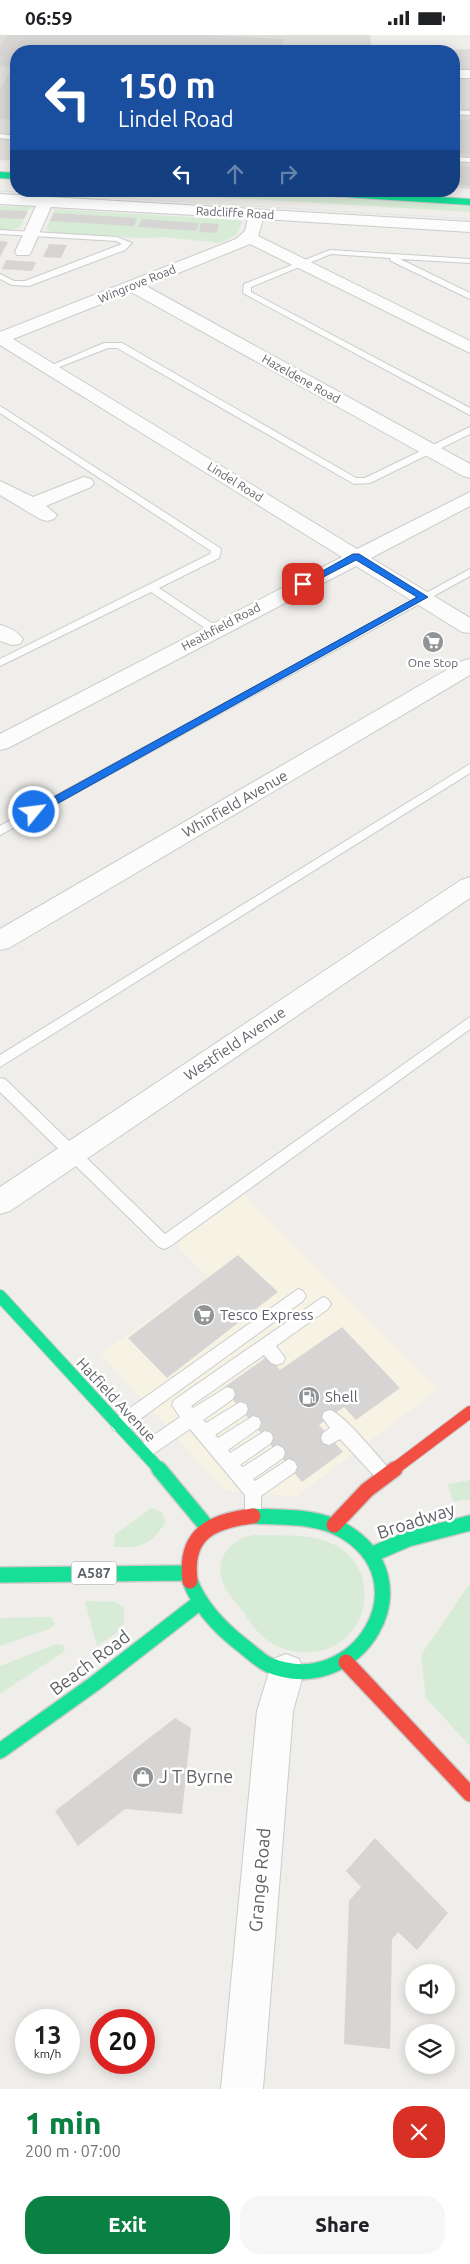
<!DOCTYPE html>
<meta charset="utf-8">
<style>
:root{--surface:#fff;--page:#f6f6f6;--text:#202124;--muted:#757577;--accent:#0b8043}
body{margin:0;font-family:Ubuntu,sans-serif;background:var(--page);color:var(--text);height:100vh;display:flex;flex-direction:column;font-size:19px;white-space:nowrap}
*{box-sizing:border-box;margin:0}
p{font-size:16px;color:var(--muted)}
.icon{flex:none;width:28px;height:28px;fill:none;stroke:currentColor;stroke-width:2;stroke-linecap:round;stroke-linejoin:round}
.map{position:relative;height:2054px;overflow:hidden}
.side{display:flex;flex-direction:column;background:var(--surface);flex:1}
.side>*{flex:none}
.top-card{position:absolute;left:10px;top:10px;width:450px;height:152px;border-radius:20px;box-shadow:0 2px 12px #0003;background:#1a4fa0;color:#fff;overflow:hidden}
.fabs{position:absolute;left:405px;top:1929px;display:grid;gap:10px}
.fabs a{display:grid;place-items:center;width:50px;height:50px;border-radius:50%;background:var(--surface);box-shadow:0 2px 12px #0003;font-size:25px}
.speed{position:absolute;left:15px;top:1974px;display:flex;gap:10px;font-size:25px;font-weight:700;text-align:center}
.speed>*{display:grid;place-content:center;width:65px;height:65px;border-radius:50%;background:var(--surface);box-shadow:0 2px 12px #0003;line-height:1}
.speed small{font-size:12px;font-weight:400}
.speed .limit{border:8px solid #d22;background:#fff;color:#111}
.pin{position:absolute;display:grid;place-items:center;width:42px;height:42px;color:#fff;margin:-21px;border-radius:10px;box-shadow:0 2px 8px #0006}
.me{position:absolute;width:55px;margin:-28px;rotate:61deg;stroke-linejoin:round;filter:drop-shadow(0 0 4px #0008)}
.turn{display:flex;align-items:center;gap:18px;height:105px;padding:0 25px;font-size:22px}
.turn .icon{width:65px;height:65px;stroke-width:2.5}
.turn b{display:block;font-size:35px;line-height:42px}
.lanes{display:flex;align-items:center;height:48px;padding:0 25px;background:#0003;justify-content:center;gap:25px;direction:ltr}
.lanes .off{opacity:.35}
.round{display:grid;place-items:center;flex:none;width:52px;height:52px;border-radius:20px;background:var(--page)}
.headline{display:flex;align-items:center;justify-content:space-between;height:85px;padding:0 25px}
h1{font-size:30px;font-weight:800;line-height:38px;color:var(--accent)}
.primary-button{display:flex;gap:10px;margin-top:auto;padding:10px 25px}
.primary-button a{flex:1;height:58px;border-radius:20px;background:var(--accent);color:#fff;font-size:20px;font-weight:800;line-height:58px;text-align:center}
.primary-button a+a{background:var(--page);color:var(--text)}
.status{display:flex;justify-content:space-between;align-items:center;height:35px;padding:0 25px;background:var(--surface);direction:ltr}
.status svg{height:14px;fill:currentColor}
.map>svg:first-child{display:block}
.commercial{fill:#f7f3e4}
.industrial{fill:#dfddda}
.green{fill:#d8ebd6}
.building{fill:#d6d5d3}
.lines{fill:none;stroke-linecap:round;stroke-linejoin:round}
.lane-casing{stroke:#cbcccc;stroke-width:2}
.street-casing{stroke:#cbcccc;stroke-width:2}
.fast-far2-casing{stroke:#cacacb;stroke-width:8}
.fast-far1-casing{stroke:#cacacb;stroke-width:14}
.fast-casing{stroke:#cacacb;stroke-width:18}
.jam-far1-casing{stroke:#cacacb;stroke-width:14}
.jam-casing{stroke:#cacacb;stroke-width:18}
.lane{fill:#fdfcfc;fill-rule:evenodd}
.street{fill:#fdfcfc;fill-rule:evenodd}
.fast-far2{stroke:#16e098;stroke-width:6}
.fast-far1{stroke:#16e098;stroke-width:12}
.fast{stroke:#16e098;stroke-width:15}
.jam-far1{stroke:#f24e42;stroke-width:12}
.jam{stroke:#f24e42;stroke-width:15}
.tram{stroke:#e4e4e4;stroke-width:1}
.route{fill:#1a73e8;stroke:#114b97}
.labels{text-anchor:middle;stroke-width:5;stroke-linejoin:round;paint-order:stroke}
.far-street-label{font-size:12px;fill:#5f6368;stroke:#fff}
.far-poi-label{font-size:12px;fill:#5f6368;stroke:#fff}
.shield{fill:#fff;stroke:#8f9295;stroke-width:1}
.shield-label{font-size:14px;font-weight:bold;fill:#5f6368}
.street-label{font-size:15px;fill:#5f6368;stroke:#fff}
.poi-label{font-size:15px;fill:#5f6368;stroke:#fff;text-anchor:start}
.near-street-label{font-size:18px;fill:#5f6368;stroke:#fff}
.near-poi-label{font-size:18px;fill:#5f6368;stroke:#fff;text-anchor:start}
</style>
<div class="status"><b>06:59</b><svg viewBox="0 0 49 12"><path d="M0 12V9h3v3zM5 12V6h3v6zM10 12V3h3v9zM15 12V0h3v12zM26 1h20v11H26zM47 4h2v5h-2z"/></svg></div>
<div class="map">
<svg width="470" height="2054" viewBox="0 0 470 2054">
<rect width="100%" height="100%" fill="#efeeea"/>
<path class="commercial" d="M244 1160 438 1354 296 1462 224 1455 101 1319 208 1242 180 1214 181 1204Z"/>
<path class="industrial" d="M0 0H370L372 16H16V126L0 125Z
M470 14V154L454 153V16H376Z"/>
<path class="green" d="M111 156H216L470 171V177Z
M0 171 30 172 20 192 9 196 0 195Z
M55 174 239 185 242 187 236 200 220 208 164 202 142 203 53 198 46 194Z
M470 1445V1464L453 1467 448 1449Z
M152 1473 162 1477 165 1488C150 1511 141 1513 114 1512L115 1499Z
M256 1500C282 1501 312 1498 335 1510 385 1537 368 1613 312 1617 296 1618 281 1615 268 1606 258 1599 251 1588 244 1578 237 1569 229 1560 224 1550 212 1525 231 1502 256 1500Z
M469 1550H470V1711L426 1663 421 1620Z
M85 1566 116 1567 124 1572V1589L115 1599 97 1611Z
M51 1582 55 1589 49 1594 0 1611V1583Z
M56 1609 63 1610 65 1616 0 1659V1631Z"/>
<path class="building" d="M8 0H208L284 4 280 16H16V85L0 84V54L13 32 0 31V12Z
M454 85H470V119L454 118Z
M454 131 470 132V151L454 150Z
M0 175 28 176 24 184 0 183Z
M54 178 137 183 134 191 50 186Z
M142 184 199 188 196 196 138 192Z
M201 188 219 189 217 198 199 197Z
M0 206 8 207 0 222Z
M49 209 67 210 61 223 43 222Z
M6 225 36 227 32 236 2 234Z
M238 1220 278 1257 167 1343 128 1303Z
M342 1292 400 1353 356 1385 344 1372 319 1390 343 1417 302 1447 223 1353 268 1321 280 1335Z
M175 1683 191 1693 182 1779 125 1774 78 1811 55 1776Z
M375 1803 448 1878 417 1915 398 1897 392 1904 390 2014 344 2009 349 1866 361 1852 346 1836Z"/>
<g class="lines">
<g class="lane-casing">
<path id="lane" d="M454 75 470 76V80L454 79Z
M0 99 16 101V105L0 103Z
M454 122 470 123V127L454 126Z
M0 195 117 202 132 208 125 215 29 251 12 250 0 244V239L14 246H25L122 209 116 206 0 199Z
M330 215 470 224V228L400 224 470 258V264L391 226 390 223 331 219 251 252V257L470 373V380L243 258 244 249Z
M104 308H122L356 443H365L470 392V399L370 448 354 449 117 313H108L52 335 45 333Z
M0 371 220 513 221 515 219 523 159 553 219 593V597H211L151 557 0 631V624L210 519 211 516 0 378Z
M470 534V541L0 800V791Z
M470 729V738L0 1032V1020Z
M470 982V994L169 1212 164 1214 159 1212 0 1057V1043L5 1044 165 1199Z
M298 1254 303 1256 306 1261 303 1266 125 1395 119 1397 113 1395 111 1390 113 1385Z
M323 1262 328 1264 331 1269 328 1274 276 1311 285 1323 283 1328 277 1330 271 1328 264 1320 191 1371 193 1373 227 1352 233 1354 235 1359 233 1364 203 1385 206 1388 240 1367 246 1369 248 1374 246 1379 215 1400 218 1403 253 1381 259 1383 261 1388 259 1393 228 1415 230 1418 265 1396 271 1398 273 1403 271 1408 240 1430 243 1432 277 1410 283 1413 285 1418 283 1423 253 1444 255 1446 289 1424 295 1427 297 1432 295 1437 261 1461V1481L259 1487 253 1489 247 1487 245 1481V1460L190 1394 150 1421 144 1424 138 1421 136 1416 138 1411 180 1382 172 1370 174 1365Z
M330 1375C345 1380 378 1422 391 1436L393 1441 391 1446 385 1449 379 1446 340 1404 329 1410 323 1408 321 1403 323 1398 330 1393 322 1382 324 1377Z"/>
</g>
<g class="street-casing">
<path id="street" d="M454 35H470V43H454Z
M0 159 470 187V197L263 184 258 201 470 306V318L250 209 146 251 470 429V443L463 441 131 257 13 304 357 514 470 457V471L371 523 470 583V598L462 597 356 531 8 713 0 715V699L342 522 0 310V297L236 204 245 196 248 183 51 172 31 217 29 220H17L15 217 36 171 0 169Z
M84 442 91 444 94 448 91 452 46 471 57 480 54 484 47 486 40 484 0 460V446L33 462Z
M0 590C9 592 17 596 23 604L20 609 12 610 0 606Z
M470 624V640L9 913 0 915V894L462 626Z
M470 842V863L10 1176 0 1179V1152L461 845Z
M286 1619 299 1624 304 1637 293 1676 263 2054H221L257 1676 273 1624Z"/>
</g>
<g class="fast-far2-casing">
<path id="fast-far2" d="M0 140 16 141
M297 156 470 167"/>
</g>
<g class="fast-far1-casing">
<path id="fast-far1" d="M0 1261 160 1435"/>
</g>
<g class="fast-casing">
<path id="fast" d="M159 1434 208 1493
M373 1519 408 1504 470 1488
M0 1540 188 1538
M190 1546C200 1572 220 1593 242 1610 250 1616 260 1626 269 1630 358 1666 431 1545 342 1495 316 1480 282 1483 253 1481
M0 1716 94 1649 200 1567"/>
</g>
<g class="jam-far1-casing">
<path id="jam-far1" d="M393 1435 470 1377"/>
</g>
<g class="jam-casing">
<path id="jam" d="M334 1490 367 1455 395 1434
M190 1546C184 1499 211 1486 253 1481
M346 1627 470 1759"/>
</g>
<use href="#lane" class="lane"/>
<use href="#street" class="street"/>
<use href="#fast-far2" class="fast-far2"/>
<use href="#fast-far1" class="fast-far1"/>
<use href="#fast" class="fast"/>
<use href="#jam-far1" class="jam-far1"/>
<use href="#jam" class="jam"/>
<path class="tram" d="M0 156 470 184"/>
</g>
<path class="route" d="M353 519H359L428 562 37 780H30V775L417 562 356 525 306 551 299 549Z"/>
<defs>
<g id="supermarket-disc" transform="scale(1.125)"><circle r="9.5" fill="#919496" stroke="#fff"/><path d="M-6-5.5h2.5l.6 2H6L4.5 2H-2.5L-4.4-4H-6ZM-1.5 3.2a1.3 1.3 0 1 0 .1 0ZM3 3.2a1.3 1.3 0 1 0 .1 0Z" fill="#fff"/></g>
<g id="fuel-disc" transform="scale(1.125)"><circle r="9.5" fill="#919496" stroke="#fff"/><path d="M-5.5-6h7V0h2V4h1.3V-2.5L3-4.5l.8-.8L6-3V5H2.5V1h-1V6h-7ZM-4.2-4.7v3.2H.2V-4.7Z" fill="#fff"/></g>
<g id="shop-disc" transform="scale(1.125)"><circle r="9.5" fill="#919496" stroke="#fff"/><path d="M-5-2.5h2.3a2.7 3.5 0 0 1 5.4 0H5L5.5 6h-11ZM-1.5-2.5h3a1.5 2.3 0 0 0-3 0Z" fill="#fff"/></g>
</defs>
<g fill-rule="evenodd">
<use href="#supermarket-disc" x="433" y="607"/>
<use href="#supermarket-disc" x="204" y="1280"/>
<use href="#fuel-disc" x="309" y="1362"/>
<use href="#shop-disc" x="143" y="1742"/>
</g>
<g class="labels">
<g class="far-street-label">
<text transform="translate(235 178) rotate(3)" y="4">Radcliffe Road</text>
<text transform="translate(137 249) rotate(-22)" y="4">Wingrove Road</text>
<text transform="translate(301 344) rotate(29)" y="4">Hazeldene Road</text>
<text transform="translate(235 447) rotate(32)" y="4">Lindel Road</text>
<text transform="translate(221 592) rotate(-28)" y="4">Heathfield Road</text>
</g>
<g class="far-poi-label">
<text x="433" y="632">One Stop</text>
</g>
<rect class="shield" x="71.5" y="1526.5" width="45" height="23" rx="4"/>
<g class="shield-label">
<text x="94" y="1543">A587</text>
</g>
<g class="street-label">
<text transform="translate(235 769) rotate(-30)" y="5">Whinfield Avenue</text>
<text transform="translate(235 1009) rotate(-34)" y="5">Westfield Avenue</text>
<text transform="translate(116 1365) rotate(47)" y="5">Hatfield Avenue</text>
</g>
<g class="poi-label">
<text x="220" y="1285">Tesco Express</text>
<text x="325" y="1367">Shell</text>
</g>
<g class="near-street-label">
<text transform="translate(416 1486) rotate(-18)" y="6">Broadway</text>
<text transform="translate(90 1628) rotate(-37)" y="6">Beach Road</text>
<text transform="translate(260 1845) rotate(-85)" y="6">Grange Road</text>
</g>
<g class="near-poi-label">
<text x="159" y="1748">J T Byrne</text>
</g>
</g>
</svg>
<div class="fabs">
<a><svg class="icon" aria-label="sound" viewBox="0 0 24 24"><path d="M4 9h4l5-4v14l-5-4H4zM17 9q2 3 0 6"/></svg></a>
<a><svg class="icon" aria-label="layers" viewBox="0 0 24 24"><path d="M12 4l9 5-9 5-9-5zM3 14l9 5 9-5"/></svg></a>
</div>
<div class="speed"><div>13<small>km/h</small></div><div class="limit">20</div></div>
<div class="pin" style="left:303px;top:549px;background:#d93025"><svg class="icon" aria-label="arrive" viewBox="0 0 24 24"><path d="M6 21V4h12l-3 4 3 4H6"/></svg></div>
<svg class="me" style="left:34px;top:777px" viewBox="-20 -20 40 40"><circle r="17" fill="#1a73e8" stroke="#fff" stroke-width="3"/><path d="M0-11L8 9 0 5-8 9z" fill="#fff"/></svg>
<div class="top-card">
<div class="turn"><svg class="icon" aria-label="left" viewBox="0 0 24 24"><path d="M17 20v-9H6M10 6l-5 5 5 5"/></svg><div><b>150 m</b>Lindel Road</div></div>
<div class="lanes"><svg class="icon" aria-label="left" viewBox="0 0 24 24"><path d="M17 20v-9H6M10 6l-5 5 5 5"/></svg><svg class="icon off" aria-label="ahead" viewBox="0 0 24 24"><path d="M12 20V5M6 11l6-6 6 6"/></svg><svg class="icon off" aria-label="right" viewBox="0 0 24 24"><path d="M7 20v-9h11M14 6l5 5-5 5"/></svg></div>
</div>
</div>
<section class="side">
<div class="headline"><div><h1>1 min</h1><p>200 m · 07:00</p></div><a class="round" style="background:#d93025;color:#fff"><svg class="icon" aria-label="close" viewBox="0 0 24 24"><path d="M6 6l12 12M18 6L6 18"/></svg></a></div>
<div class="primary-button"><a>Exit</a><a>Share</a></div>
</section>
